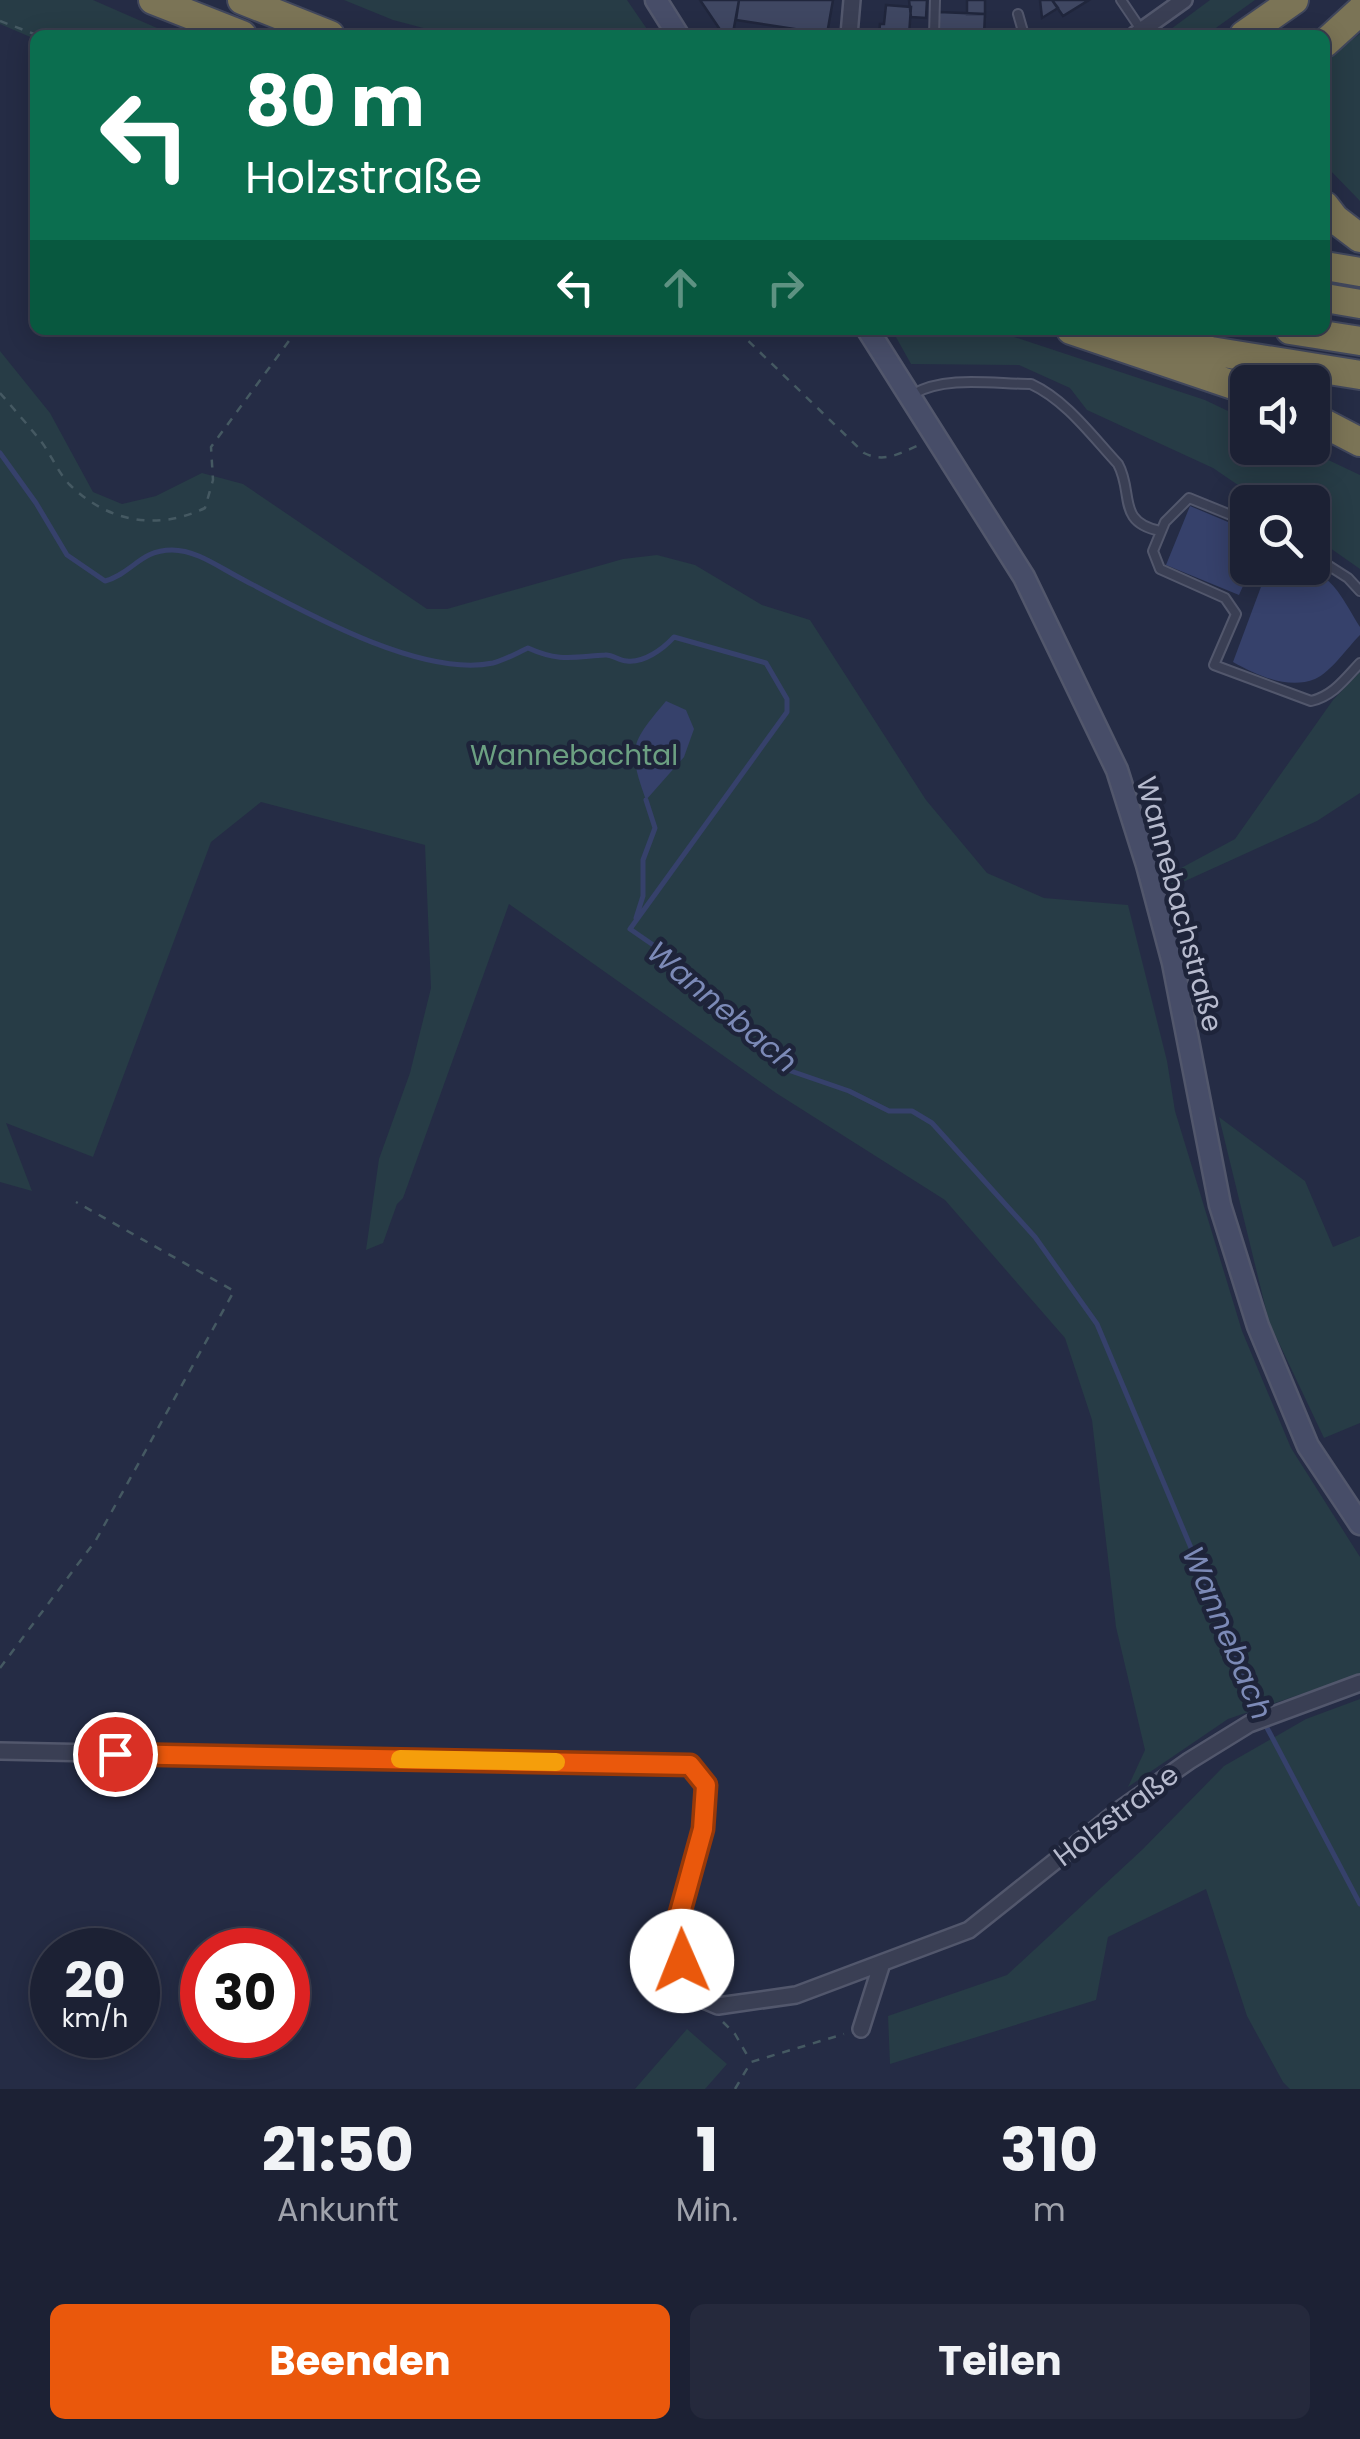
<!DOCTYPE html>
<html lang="de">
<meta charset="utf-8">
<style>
:root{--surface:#1c2134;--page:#25293c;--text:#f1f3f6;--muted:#a0a3ac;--line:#3a3e4f;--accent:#ea580c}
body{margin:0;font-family:Poppins,sans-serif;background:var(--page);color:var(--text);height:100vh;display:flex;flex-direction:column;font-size:38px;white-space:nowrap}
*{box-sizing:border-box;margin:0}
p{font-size:32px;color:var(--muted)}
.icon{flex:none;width:55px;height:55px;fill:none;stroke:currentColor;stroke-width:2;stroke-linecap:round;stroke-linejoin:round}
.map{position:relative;height:2089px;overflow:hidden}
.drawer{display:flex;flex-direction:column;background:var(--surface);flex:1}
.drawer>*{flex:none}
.guide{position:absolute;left:30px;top:30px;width:1300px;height:305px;border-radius:15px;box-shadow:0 5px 25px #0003,0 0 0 2px var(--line);background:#0b6e4f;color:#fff;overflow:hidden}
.tools{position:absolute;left:1230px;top:365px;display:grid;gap:20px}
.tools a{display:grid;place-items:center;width:100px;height:100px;border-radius:15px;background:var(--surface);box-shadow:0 5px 25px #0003,0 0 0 2px var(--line);font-size:50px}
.speed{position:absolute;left:30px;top:1928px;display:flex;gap:20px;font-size:50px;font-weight:700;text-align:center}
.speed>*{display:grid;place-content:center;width:130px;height:130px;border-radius:50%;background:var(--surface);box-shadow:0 5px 25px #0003,0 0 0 2px var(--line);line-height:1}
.speed small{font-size:25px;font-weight:400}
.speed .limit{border:15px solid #d22;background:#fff;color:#111}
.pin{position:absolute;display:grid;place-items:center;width:85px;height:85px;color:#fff;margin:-42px;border:5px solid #fff;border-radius:50%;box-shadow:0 2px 10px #0007}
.me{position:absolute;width:110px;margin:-55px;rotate:359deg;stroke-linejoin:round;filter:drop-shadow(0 0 8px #0008)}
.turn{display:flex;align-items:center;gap:35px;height:210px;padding:0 50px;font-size:45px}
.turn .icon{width:130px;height:130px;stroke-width:2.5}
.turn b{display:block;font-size:70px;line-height:85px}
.lanes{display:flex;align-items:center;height:95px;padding:0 50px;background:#0003;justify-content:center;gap:50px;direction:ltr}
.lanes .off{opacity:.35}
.eta{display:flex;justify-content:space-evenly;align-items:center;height:170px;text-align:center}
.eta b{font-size:60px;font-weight:700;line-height:70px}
.primary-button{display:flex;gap:20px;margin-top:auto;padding:20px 50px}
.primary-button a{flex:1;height:115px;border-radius:15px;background:var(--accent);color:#fff;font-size:40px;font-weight:700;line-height:115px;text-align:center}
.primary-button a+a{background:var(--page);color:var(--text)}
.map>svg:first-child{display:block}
.green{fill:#273c46}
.water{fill:#36416b}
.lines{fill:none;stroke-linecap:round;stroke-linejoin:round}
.stream{stroke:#36416b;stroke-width:5}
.building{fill:#3f4762;stroke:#20263c;stroke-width:2.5}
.service-casing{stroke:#52576c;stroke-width:12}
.minor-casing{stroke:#52576c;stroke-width:20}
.secondary-casing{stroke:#52576c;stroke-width:25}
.motorway-casing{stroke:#41475c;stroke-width:32}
.path{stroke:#455962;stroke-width:2.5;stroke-dasharray:8 8;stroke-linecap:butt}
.service{stroke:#3a3f54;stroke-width:8}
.minor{stroke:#3a3f54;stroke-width:15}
.secondary{stroke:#474d68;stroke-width:20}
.motorway{stroke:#7b7456;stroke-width:28}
.route-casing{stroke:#983908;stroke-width:25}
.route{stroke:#ea580c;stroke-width:18}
.slow{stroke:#f59e0b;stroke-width:18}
.labels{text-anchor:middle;stroke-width:9;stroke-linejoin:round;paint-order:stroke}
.park-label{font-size:28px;fill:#6ca082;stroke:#1e243a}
.street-label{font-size:28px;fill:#b7bbce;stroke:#1e243a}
.water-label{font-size:30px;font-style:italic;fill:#7c8ab7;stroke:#1e243a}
</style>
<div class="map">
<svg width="1360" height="2089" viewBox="0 0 1360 2089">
<rect width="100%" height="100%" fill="#252c45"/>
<path class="green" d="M0 0H93L173 35H35V39L0 24Z
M344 0H627L651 35H450L393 20Z
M1210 0H1255L1206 35H1163Z
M1360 34V201L1325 165V76L1330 55Z
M892 330H993L1205 400 1247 420 1248 448H1303L1360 475V569L1313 536 1312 502H1263L1213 468 1087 410 1070 388 1019 365 911 364Z
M0 351 50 413 93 492 122 504 156 496 202 473 243 484 427 609H447L623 559 657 555 695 565 762 605 810 620 926 800 987 873 1044 898 1128 905 1167 1061 1175 1111 1242 1331 1291 1448 1360 1557V1674L1228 1719 1128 1787 1145 1750 1116 1627 1092 1420 1065 1338 945 1200 776 1093 509 904 403 1198 397 1204 383 1243 366 1250 379 1159 410 1073 431 988 425 845 261 802 211 842 93 1157 6 1123 32 1191 0 1182Z
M1360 672V793L1317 821 1172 887 1170 874 1235 839 1333 700Z
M1219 1117 1305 1181 1333 1247 1360 1236V1423L1324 1438 1269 1322Z
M1360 1699V2089H1290L1283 2082 1247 2016 1206 1889 1108 1937 1096 2000 890 2064 888 2016 1007 1975 1143 1849 1224 1766 1306 1719Z
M687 2029 727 2064 705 2089H635Z"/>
<path class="water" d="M1190 506 1247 530 1248 568H1251L1239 595 1166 565Z
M1268 568C1328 567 1331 578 1360 627V635C1347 648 1331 672 1315 679 1288 690 1256 675 1233 662Z
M666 701 686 710 694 729 684 757 646 800C627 747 631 743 666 701Z"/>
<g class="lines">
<path class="stream" d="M0 453 36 503 67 555 105 581C133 573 140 550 172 550 197 550 220 568 242 579 304 612 422 678 493 663 505 660 517 653 528 648 559 662 573 657 605 655 613 654 618 661 627 661 644 663 663 649 674 637L766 663 787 699V712L630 929 659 949 696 986 715 1010 788 1070 849 1091 889 1111H912L932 1123 1035 1237 1097 1324 1265 1724 1360 1904
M636 918 643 896V860L655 828 646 800"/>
</g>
<path class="building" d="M700 0H739L733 33 721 31Z
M739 0H833L827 34 736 20Z
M909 0H927L926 18 911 17Z
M967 0H985V14H967Z
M1040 0H1052L1058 8 1042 18Z
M1052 0H1089L1063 16Z
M886 5 911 7 909 35H879L880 24H884Z
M939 12 985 14 984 35H938Z"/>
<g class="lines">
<g class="service-casing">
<path id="service" d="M1121 0 1142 31
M1018 14 1024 35
M934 35 935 0
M913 394C946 375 994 384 1031 384 1066 400 1092 436 1118 464 1134 493 1116 522 1160 531
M1248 522 1189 498 1165 522 1153 551 1160 569 1225 598 1236 614 1214 665 1311 701C1333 696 1345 679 1360 663
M1312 555 1348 578 1360 591"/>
</g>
<g class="minor-casing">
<path id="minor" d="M849 35 852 0
M1135 35 1184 0
M0 1751 689 1765 706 1785 703 1829 678 1921 682 1961 697 1997 718 2006 796 1995 969 1930 1118 1811 1189 1761 1249 1724 1360 1683
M861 2029 882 1963"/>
</g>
<g class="secondary-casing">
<path id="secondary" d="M656 0 678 35
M868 330 1024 577 1117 770 1147 865 1173 963 1220 1205 1258 1326 1308 1446 1360 1524"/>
</g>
<g class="motorway-casing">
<path id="motorway" d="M153 0 242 35
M242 0 330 35
M1244 35 1294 0
M1325 43 1360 11
M1325 206 1335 219 1360 238
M1325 266 1360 272
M1325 298 1360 304
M1071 330 1248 390
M1111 330 1211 351 1360 375
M1290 330 1360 341
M1312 417 1360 442"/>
</g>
<path class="path" d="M0 21 37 35
M737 330 864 453C884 463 898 454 917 446
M0 393C13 408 27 424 40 440 51 454 58 473 70 485 108 522 157 531 205 508L213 480 211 447 297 330
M0 1668 96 1540 234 1291 76 1202
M723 2022 735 2034 750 2060
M735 2089 751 2062 844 2034"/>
<use href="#service" class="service"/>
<use href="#minor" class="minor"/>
<use href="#secondary" class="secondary"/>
<use href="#motorway" class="motorway"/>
</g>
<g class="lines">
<g class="route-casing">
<path id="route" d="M115 1754 690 1765 706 1785 703 1829 678 1920 682 1961"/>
</g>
<use href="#route" class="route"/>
<path class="slow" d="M400 1759 556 1762"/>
</g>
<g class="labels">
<g class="park-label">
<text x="574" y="765">Wannebachtal</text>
</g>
<g class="street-label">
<text transform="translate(1180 904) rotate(75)" y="10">Wannebachstraße</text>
<text transform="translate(1116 1815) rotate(-37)" y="10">Holzstraße</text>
</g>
<g class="water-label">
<text transform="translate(722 1007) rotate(40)" y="10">Wannebach</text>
<text transform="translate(1227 1633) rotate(67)" y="10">Wannebach</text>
</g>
</g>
</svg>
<div class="tools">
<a><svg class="icon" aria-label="sound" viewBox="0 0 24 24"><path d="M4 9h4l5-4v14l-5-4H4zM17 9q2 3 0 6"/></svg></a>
<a><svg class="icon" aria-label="search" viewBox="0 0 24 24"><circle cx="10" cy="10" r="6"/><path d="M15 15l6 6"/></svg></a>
</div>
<div class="speed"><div>20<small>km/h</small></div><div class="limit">30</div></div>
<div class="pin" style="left:115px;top:1754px;background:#d93025"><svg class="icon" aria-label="arrive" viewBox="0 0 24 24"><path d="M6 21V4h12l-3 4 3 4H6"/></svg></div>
<svg class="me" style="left:682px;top:1961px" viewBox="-20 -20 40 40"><circle r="19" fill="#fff"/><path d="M0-13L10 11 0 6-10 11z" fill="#ea580c"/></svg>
<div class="guide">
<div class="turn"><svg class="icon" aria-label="left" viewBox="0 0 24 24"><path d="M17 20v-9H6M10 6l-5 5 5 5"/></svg><div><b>80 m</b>Holzstraße</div></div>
<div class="lanes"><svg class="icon" aria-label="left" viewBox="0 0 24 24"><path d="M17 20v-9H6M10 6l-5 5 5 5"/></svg><svg class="icon off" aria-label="ahead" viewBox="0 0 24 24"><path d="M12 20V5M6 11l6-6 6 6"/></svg><svg class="icon off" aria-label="right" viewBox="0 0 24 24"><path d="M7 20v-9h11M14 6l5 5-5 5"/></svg></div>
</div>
</div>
<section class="drawer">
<div class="eta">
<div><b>21:50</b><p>Ankunft</p></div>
<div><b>1</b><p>Min.</p></div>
<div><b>310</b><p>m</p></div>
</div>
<div class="primary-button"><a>Beenden</a><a>Teilen</a></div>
</section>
